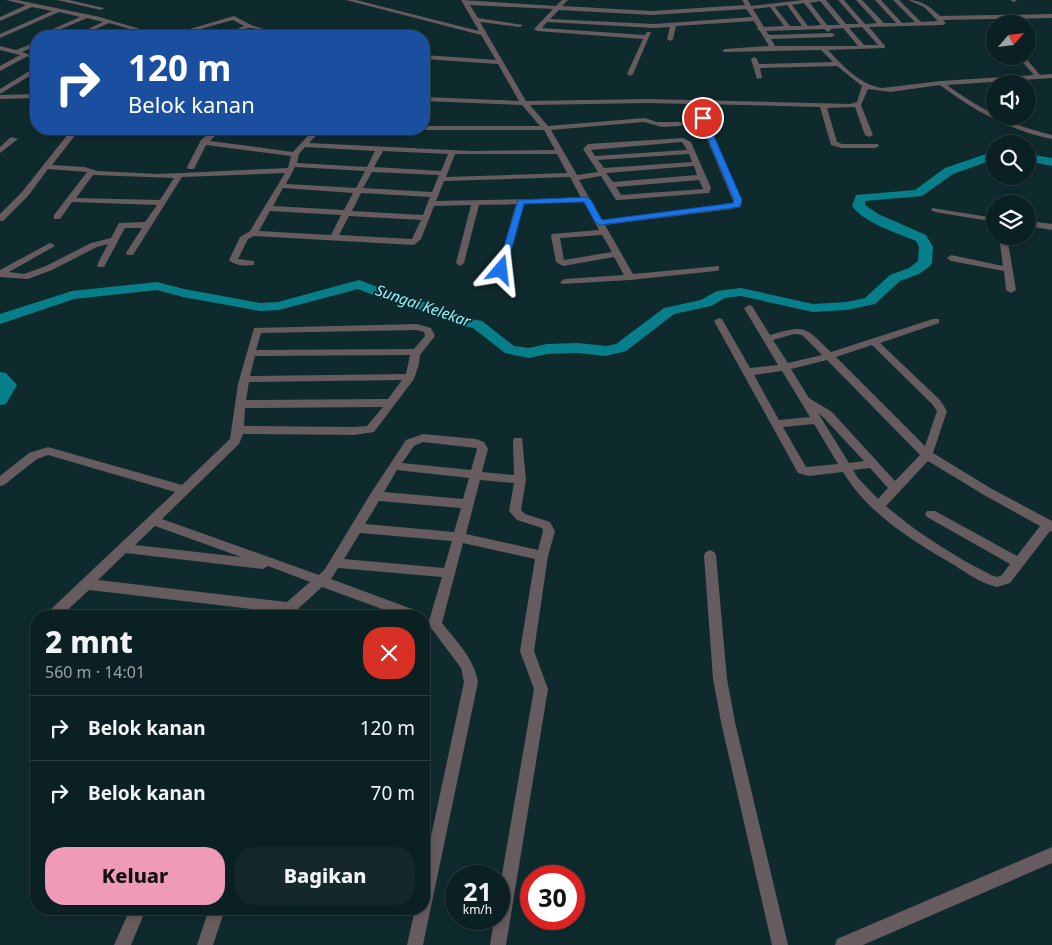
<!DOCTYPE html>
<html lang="id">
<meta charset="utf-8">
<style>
:root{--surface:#0b2022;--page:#14282a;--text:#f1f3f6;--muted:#9aa3a5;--line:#2b3e40;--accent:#ef9ab9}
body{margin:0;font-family:"Noto Sans",sans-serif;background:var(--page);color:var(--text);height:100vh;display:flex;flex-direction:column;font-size:19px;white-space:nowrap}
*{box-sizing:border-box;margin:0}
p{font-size:16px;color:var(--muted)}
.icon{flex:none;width:28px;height:28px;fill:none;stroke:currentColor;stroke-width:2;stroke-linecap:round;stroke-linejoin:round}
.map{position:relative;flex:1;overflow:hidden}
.panel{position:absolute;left:30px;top:610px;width:400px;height:305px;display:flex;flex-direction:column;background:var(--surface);border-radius:20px;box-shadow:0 2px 8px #0003,0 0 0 1px var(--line)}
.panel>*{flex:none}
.banner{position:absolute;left:30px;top:30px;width:400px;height:105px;border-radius:20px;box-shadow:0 2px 8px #0003,0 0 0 1px var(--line);background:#1a4fa0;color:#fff;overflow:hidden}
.needle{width:32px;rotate:62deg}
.tools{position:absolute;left:986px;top:15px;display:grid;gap:10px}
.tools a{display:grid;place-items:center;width:50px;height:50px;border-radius:50%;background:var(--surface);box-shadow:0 2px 8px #0003,0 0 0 1px var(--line);font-size:25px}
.speed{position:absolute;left:445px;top:865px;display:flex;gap:10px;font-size:25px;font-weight:700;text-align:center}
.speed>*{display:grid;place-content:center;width:65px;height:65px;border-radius:50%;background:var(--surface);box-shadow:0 2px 8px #0003,0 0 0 1px var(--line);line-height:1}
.speed small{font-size:12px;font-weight:400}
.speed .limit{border:8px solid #d22;background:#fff;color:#111}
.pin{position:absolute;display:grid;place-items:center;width:42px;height:42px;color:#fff;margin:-21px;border:2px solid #fff;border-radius:50%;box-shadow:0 1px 5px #0007}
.me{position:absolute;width:55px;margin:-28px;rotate:17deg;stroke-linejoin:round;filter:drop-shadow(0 0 4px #0008)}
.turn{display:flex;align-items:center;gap:18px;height:105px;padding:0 15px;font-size:22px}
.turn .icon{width:65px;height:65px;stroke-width:2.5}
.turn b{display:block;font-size:35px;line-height:42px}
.round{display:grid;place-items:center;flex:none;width:52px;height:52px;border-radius:20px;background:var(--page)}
.headline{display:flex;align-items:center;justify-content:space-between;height:85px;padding:0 15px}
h1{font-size:30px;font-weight:800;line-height:38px}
.primary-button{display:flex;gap:10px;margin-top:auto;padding:10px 15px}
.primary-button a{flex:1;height:58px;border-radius:20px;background:var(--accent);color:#111;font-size:20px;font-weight:800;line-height:58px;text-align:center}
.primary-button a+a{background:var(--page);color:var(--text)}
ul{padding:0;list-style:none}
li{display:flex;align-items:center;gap:15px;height:65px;padding:0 15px;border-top:1px solid var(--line)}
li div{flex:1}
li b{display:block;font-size:19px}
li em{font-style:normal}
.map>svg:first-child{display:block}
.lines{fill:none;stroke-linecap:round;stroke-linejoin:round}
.river{fill:#077f8a;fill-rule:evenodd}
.minor{fill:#665b5f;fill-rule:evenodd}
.route{fill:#1a73e8;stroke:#114b97}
.labels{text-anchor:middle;stroke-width:4;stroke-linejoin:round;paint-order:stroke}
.water-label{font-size:15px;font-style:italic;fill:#97f0fb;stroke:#0f2a2d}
</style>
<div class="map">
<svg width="1052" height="945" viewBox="0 0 1052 945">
<rect width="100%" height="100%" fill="#0f2a2d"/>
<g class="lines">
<path class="river" d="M995 151V159L953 174 922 196 865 201V205L878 214 926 235 933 247 932 263 930 266 919 274 900 281 875 304 847 310 813 312 741 296 725 298 711 306 674 314 626 351 606 356 578 353 547 354 529 358 505 353 473 328 458 325 431 313 386 300 358 289 279 310 260 311 183 297 157 290 74 299 0 324V314L72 291 157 282 184 289 260 303 278 302 359 280 396 294 441 307 466 318 482 321 514 346 529 348 547 344 578 343 606 346 616 344 664 308 701 300 717 291 741 288 813 304 847 302 865 298 890 275 909 268 918 261 919 247 916 241C895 232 866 224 852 206L856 195 915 190 945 168Z
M1028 154 1052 158V166L1028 161Z
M0 372 6 373 17 385 6 404 0 405Z"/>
<path class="minor" d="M6 0H17L100 17 163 36H154L109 23 80 36H73L103 22 87 18 45 36H37L80 17 59 12 0 38V34L52 11 32 7 0 21V17L26 5Z
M57 0H69L104 8 101 10Z
M346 0H356L479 31 461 0 556 6 562 0H568L562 6 652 11 745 5 742 0H748L751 6 803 0H826L846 24H859L838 0H844L865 24 877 23 856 0H862L884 23H896L875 0H881L902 23 915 22 893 0H899L921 22 938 21 924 7 908 0C922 0 930 7 940 16L1052 14V18L943 20 946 23 943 25 869 27 885 46V48L828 50C842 65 860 85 882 88L941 81 1034 75 1017 56H1024L1040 75 1052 74V78L947 85C980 109 1012 126 1052 135V139C1010 130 974 111 940 85L890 92 868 89 861 105 873 135 869 137 865 135 855 107 827 108 837 142 842 144H878L879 146 875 148H841L831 145 820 107 699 104 742 204 732 209 605 225 633 274 719 266V270L716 271 630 280 562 284 560 282 565 279 624 275 614 257 563 266 556 262 551 236 552 234 599 230 584 202 524 204 505 270 501 273 497 270 516 204 479 205 464 263 460 266 456 263 471 205 434 206 421 239 414 245 254 236 248 239 238 259 254 261V265C246 266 235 266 229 260L240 237 250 231 285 173 182 177 133 255H127L126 253 142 228H125L104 267H98L97 265 108 244 97 247 52 270 28 279 0 277V270L48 244 51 243 55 246 9 272 24 274 46 266 91 243 111 238 119 223 145 222 157 205 72 202 60 219H54V215L87 172 48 169 28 196 3 221H0V214L22 192 72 129H80L52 165 85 167 97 171 159 174 288 168 291 156 206 145 194 169H188L187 167 201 140 214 129H222L210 141 293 152 314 129H322L309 143 471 151 555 150 544 130H421L424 129V126H540L522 105 424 101V97L519 101 498 64 424 59V55L496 60 481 35ZM820 1 840 25H827L810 3ZM804 3 821 25 808 26 792 5ZM470 5 553 9 535 28 534 29 537 31 643 39 627 74 630 76 633 74 651 32H647L645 35 542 28 547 22 654 28 670 27 667 39 670 41 673 39 676 26 754 21 758 28 757 29 760 31 769 46 725 49 723 50V52L821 50 833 62 759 64 757 59 754 57 751 59 757 79 762 78 760 68 837 66 862 86 857 102 850 104 648 99 526 101 480 22 520 27 523 25 478 18ZM787 5 802 26H790L775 7ZM770 7 784 26 764 27 753 9ZM746 9 752 17 654 24 550 19 559 10 652 15ZM862 27 878 45H864L849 28ZM843 28 858 46H775L771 39 832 37 835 35 832 33 769 35 766 31 824 29 828 32 831 30 830 29ZM648 103 692 104 734 203 602 220 579 180 601 176 616 200H619L709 193 711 188 691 142 683 138 588 144 583 149 598 172 577 175 551 130 644 122 662 127 680 126 684 124 680 122H657L645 118 548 126 530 105ZM682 142 687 150 595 156 591 150ZM305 147 375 151 367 167 297 163 299 154ZM383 151 448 154 441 171 374 167ZM455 154H557L567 173 446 177ZM689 154 692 162 604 168 598 160ZM694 166 697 175 613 182 606 173ZM295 167 365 171 356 188 286 184ZM372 172 439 175 432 192 363 188ZM93 175 174 178 160 200 76 198ZM570 177 581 198 436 201 444 181ZM699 180 703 189 621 195 616 187ZM283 188 353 193 344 210 273 206ZM361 193 430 197 423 215 352 211ZM270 211 341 215 331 235 259 231ZM349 216 421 220 412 239 339 235ZM602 235 612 252 564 260 560 238Z
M1010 0H1017L1014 2Z
M234 16 251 25 287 36C274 37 259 27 248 28 239 30 232 36 222 36L244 26 233 20 175 36H166Z
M36 42V46L22 52 28 54 29 56 36 52V60L29 58 28 56 0 71V66L20 55 0 50V46L16 50Z
M36 67V72L0 94V89Z
M36 94V98L0 99V95Z
M165 129H194C187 133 172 133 165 129Z
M11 137 18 139 0 153V147Z
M932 208 995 218V222L935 212 931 210Z
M1028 221 1052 224V230L1028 226Z
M999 236H1007L1016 290 1011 293 1006 290 1004 271 951 261 947 258 951 255 1003 266Z
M749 305 752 306 770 335C806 324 805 327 831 352L933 319H939V323L880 343 940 400 947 411 933 453 992 489 1052 521V532L1050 531 1010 583 997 587 987 584C975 579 965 572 954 565 913 541 868 514 843 472L809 476 798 473 714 321 719 318 722 319 750 368 778 365 744 308ZM794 334 802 335 822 355 788 363 773 340ZM872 345 932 404 937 411 925 446 836 357ZM827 360 920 455 895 481 832 412 809 398 791 369ZM782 371 810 417 779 420 754 375ZM818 413 824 418 864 461 849 463ZM814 424 838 464 806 467 783 427ZM928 461 984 495 1040 526 1017 556 935 511H927L925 514 927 517 1010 564 1002 575 997 577 991 575C954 556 917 533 886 506ZM870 468 888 488 878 499 858 478 853 470Z
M417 324 431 328 435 336 420 355 419 364 414 379 374 432 354 435 243 434 239 444 162 519 319 575 325 569 371 493 406 440 423 434 476 439 484 442 488 449 482 472 514 475 513 441 514 438H522L526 480 521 510 525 514 550 522 555 531 548 556 534 651 548 689 506 945H490L494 919H499V892L534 689 520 651 535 559 463 543 442 623C456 641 474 658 478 682L423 945H407L415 909H424V869L464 682 461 668 428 624 442 577 338 568 331 579 420 612 421 616H401L322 587 290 616H275L277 612 89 590 61 616H47L48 612 175 492 48 455 37 459 4 485 0 486V476L29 453 48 447 182 485 230 439 238 384 254 328ZM417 330 424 332 425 336 414 349 256 350 261 333ZM410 355 406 374 250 376 255 356ZM402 380 388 399 246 400 249 382ZM383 407 367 426 354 427 244 426 245 408ZM423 442 476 448 477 449 471 470 402 463 414 446ZM397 470 469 478 463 499 384 492ZM480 480 514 483 509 511 517 520 542 528 543 531 538 550 466 534ZM379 501 461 508 454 532 365 524ZM155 526 241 557 135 545ZM360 533 452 541 444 568 344 559ZM126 553 263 569 268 566 310 582 287 602 98 580Z
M710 550 714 552 716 555 727 679 735 722 788 945H772L721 722 713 679 704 555 706 552Z
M1052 847V863L863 945H835L837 939Z
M130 909H146L131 945H114Z
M209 909H225L213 945H197Z"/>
</g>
<path class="route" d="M703 116 706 118 742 200 740 207 600 225 595 222 584 202 524 204 506 270 501 273 498 272 497 270 518 200 587 197 591 200 602 220 733 203 734 200 699 118Z"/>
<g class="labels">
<g class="water-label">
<text transform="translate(423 306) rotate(19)" y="5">Sungai Kelekar</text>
</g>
</g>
</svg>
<div class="tools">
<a><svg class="needle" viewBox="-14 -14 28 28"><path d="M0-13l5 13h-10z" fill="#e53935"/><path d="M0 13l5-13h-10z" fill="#9aa3a5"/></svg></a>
<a><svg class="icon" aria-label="sound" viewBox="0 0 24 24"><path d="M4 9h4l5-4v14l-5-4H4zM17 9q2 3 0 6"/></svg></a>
<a><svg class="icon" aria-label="search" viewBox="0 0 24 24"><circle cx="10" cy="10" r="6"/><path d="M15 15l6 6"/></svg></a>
<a><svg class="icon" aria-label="layers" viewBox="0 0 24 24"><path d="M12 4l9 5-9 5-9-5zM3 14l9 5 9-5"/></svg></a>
</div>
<div class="speed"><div>21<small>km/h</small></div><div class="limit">30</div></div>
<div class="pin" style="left:703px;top:118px;background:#d93025"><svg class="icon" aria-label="arrive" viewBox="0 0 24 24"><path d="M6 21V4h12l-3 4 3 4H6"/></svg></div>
<svg class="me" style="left:501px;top:270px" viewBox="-20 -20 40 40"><path d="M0-17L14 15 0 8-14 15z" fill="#1a73e8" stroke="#fff" stroke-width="4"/></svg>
<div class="banner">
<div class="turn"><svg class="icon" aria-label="right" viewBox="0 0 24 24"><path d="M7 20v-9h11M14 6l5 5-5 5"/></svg><div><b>120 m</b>Belok kanan</div></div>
</div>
<section class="panel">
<div class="headline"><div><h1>2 mnt</h1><p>560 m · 14:01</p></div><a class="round" style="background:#d93025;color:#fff"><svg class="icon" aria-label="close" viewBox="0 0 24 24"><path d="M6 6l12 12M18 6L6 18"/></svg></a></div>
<ul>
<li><svg class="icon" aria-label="right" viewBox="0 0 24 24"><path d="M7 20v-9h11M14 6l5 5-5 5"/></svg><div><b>Belok kanan</b></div><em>120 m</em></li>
<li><svg class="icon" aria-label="right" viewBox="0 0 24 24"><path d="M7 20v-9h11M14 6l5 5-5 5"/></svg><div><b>Belok kanan</b></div><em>70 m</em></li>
</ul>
<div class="primary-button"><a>Keluar</a><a>Bagikan</a></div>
</section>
</div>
